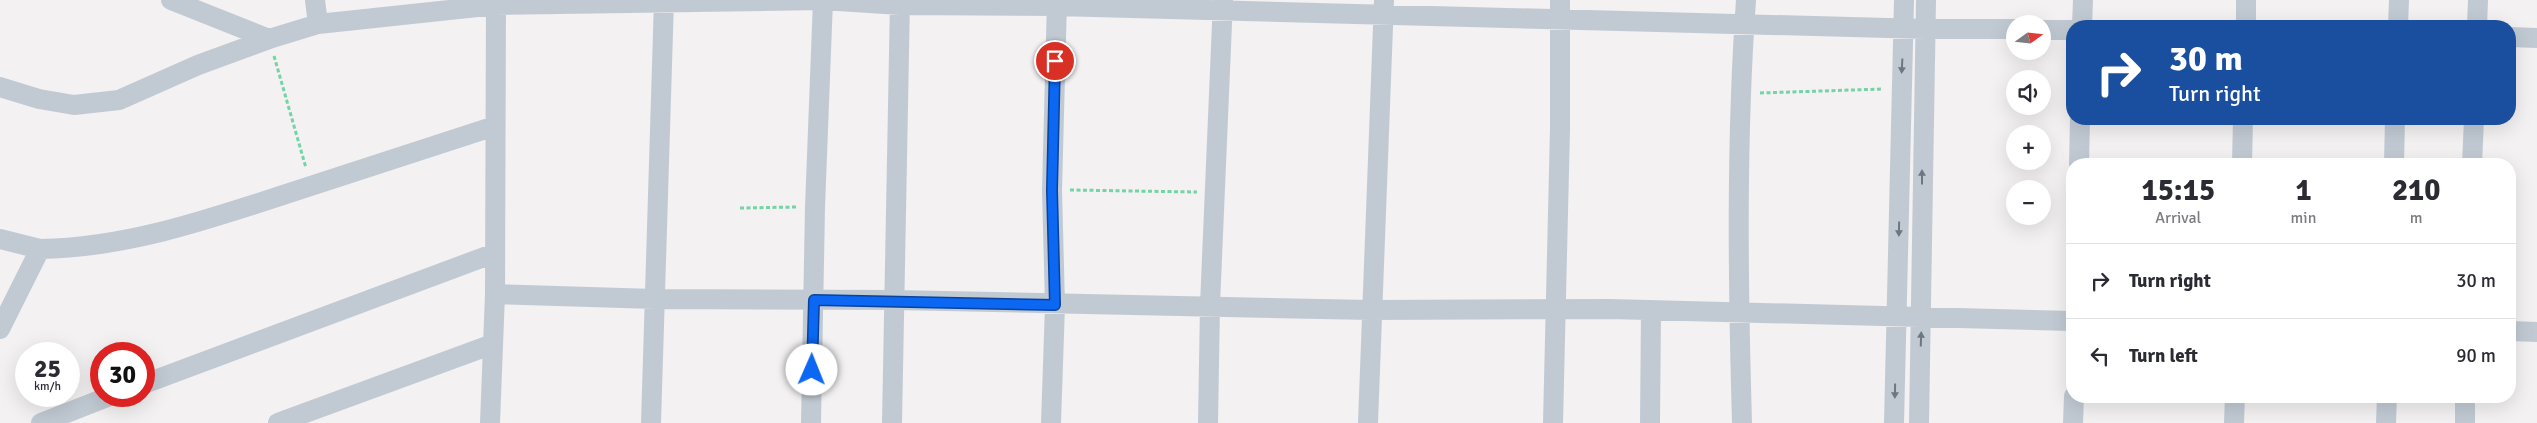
<!DOCTYPE html>
<meta charset="utf-8">
<style>
:root{--surface:#fff;--page:#f7f7f7;--text:#2b2b33;--muted:#7c7c81;--line:#e1e1e2}
body{margin:0;font-family:Signika,sans-serif;background:var(--page);color:var(--text);height:100vh;display:flex;flex-direction:column;font-size:19px;white-space:nowrap}
*{box-sizing:border-box;margin:0}
p{font-size:16px;color:var(--muted)}
.icon{flex:none;width:28px;height:28px;fill:none;stroke:currentColor;stroke-width:2;stroke-linecap:round;stroke-linejoin:round}
.map{position:relative;flex:1;overflow:hidden}
.sheet{position:absolute;left:2066px;top:158px;width:450px;height:245px;display:flex;flex-direction:column;background:var(--surface);border-radius:20px;box-shadow:0 5px 20px #0002}
.sheet>*{flex:none}
.guide{position:absolute;left:2066px;top:20px;width:450px;height:105px;border-radius:20px;box-shadow:0 5px 20px #0002;background:#1a4fa0;color:#fff;overflow:hidden}
.needle{width:32px;rotate:75deg}
.buttons{position:absolute;left:2006px;top:15px;display:grid;gap:10px}
.buttons a{display:grid;place-items:center;width:45px;height:45px;border-radius:50%;background:var(--surface);box-shadow:0 5px 20px #0002;font-size:25px}
.speed{position:absolute;left:15px;top:342px;display:flex;gap:10px;font-size:25px;font-weight:700;text-align:center}
.speed>*{display:grid;place-content:center;width:65px;height:65px;border-radius:50%;background:var(--surface);box-shadow:0 5px 20px #0002;line-height:1}
.speed small{font-size:12px;font-weight:400}
.speed .limit{border:8px solid #d22;background:#fff;color:#111}
.pin{position:absolute;display:grid;place-items:center;width:42px;height:42px;color:#fff;margin:-21px;border:2px solid #fff;border-radius:50%;box-shadow:0 1px 5px #0007}
.me{position:absolute;width:55px;margin:-28px;rotate:1deg;stroke-linejoin:round;filter:drop-shadow(0 0 4px #0008)}
.turn{display:flex;align-items:center;gap:18px;height:105px;padding:0 20px;font-size:22px}
.turn .icon{width:65px;height:65px;stroke-width:2.5}
.turn b{display:block;font-size:35px;line-height:42px}
.eta{display:flex;justify-content:space-evenly;align-items:center;height:85px;text-align:center}
.eta b{font-size:30px;font-weight:700;line-height:35px}
ul{padding:0;list-style:none}
li{display:flex;align-items:center;gap:15px;height:75px;padding:0 20px;border-top:1px solid var(--line)}
li div{flex:1}
li b{display:block;font-size:19px}
li em{font-style:normal}
.map>svg:first-child{display:block}
.lines{fill:none;stroke-linecap:round;stroke-linejoin:round}
.path{stroke:#73d4a8;stroke-width:3;stroke-dasharray:4 2.5;stroke-linecap:butt}
.street{stroke:#c1cad3;stroke-width:20}
.oneway{fill:#6c7782}
.route-casing{stroke:#08439d;stroke-width:12}
.route{stroke:#0c67f2;stroke-width:9}
</style>
<div class="map">
<svg width="2537" height="423" viewBox="0 0 2537 423">
<rect width="100%" height="100%" fill="#f3f1f1"/>
<g class="lines">
<path class="path" d="M274 56 306 168
M1760 93 1883 89
M1070 190 1197 192
M740 208 797 207"/>
<path class="street" d="M171 0 269 39
M315 0 318 24
M2082 26 2083 0
M2246 26V0
M2398 26 2399 0
M2477 26 2478 0
M2042 30H2072
M2510 37 2537 38
M0 87 39 99 74 105 119 100 198 65 269 39 318 24 496 5 823 0 900 5 1057 6 1925 29H2015
M2079 164 2080 119
M2242 164 2243 119
M2394 164 2395 119
M2472 164 2474 119
M0 239 40 249
M495 294 655 299 895 300 1371 310 1610 309 2072 321
M0 329 40 249C123 248 204 221 283 195 354 172 424 149 495 126
M2510 331 2537 332
M144 384 495 253
M41 423 110 396
M278 423 493 344
M490 423 495 294 496 0
M651 423 664 0
M811 423 815 207 823 0
M892 423 900 0
M1051 423 1055 305 1052 190 1057 0
M1208 423 1210 305 1223 0
M1368 423 1384 0
M1553 423 1560 129V0
M1650 423 1651 310
M1742 423C1738 283 1736 140 1746 0
M1894 423 1904 0
M1919 423 1926 0
M2073 423 2074 396
M2234 423 2235 396
M2386 423 2387 396
M2465 423V396"/>
</g>
<defs><path id="oneway-solid" d="M-6-.8H1V-3.2L6.5 0L1 3.2V.8H-6Z" transform="scale(1.25)"/></defs>
<g class="oneway">
<use href="#oneway-solid" transform="translate(1902 66) rotate(93)"/>
<use href="#oneway-solid" transform="translate(1922 177) rotate(-90)"/>
<use href="#oneway-solid" transform="translate(1899 229) rotate(91)"/>
<use href="#oneway-solid" transform="translate(1921 339) rotate(-88)"/>
<use href="#oneway-solid" transform="translate(1895 391) rotate(91)"/>
</g>
<g class="lines">
<g class="route-casing">
<path id="route" d="M812 370 814 300 1055 305 1052 190 1055 61"/>
</g>
<use href="#route" class="route"/>
</g>
</svg>
<div class="buttons">
<a><svg class="needle" viewBox="-14 -14 28 28"><path d="M0-13l5 13h-10z" fill="#e53935"/><path d="M0 13l5-13h-10z" fill="#7c7c81"/></svg></a>
<a><svg class="icon" aria-label="sound" viewBox="0 0 24 24"><path d="M4 9h4l5-4v14l-5-4H4zM17 9q2 3 0 6"/></svg></a>
<a>+</a>
<a>−</a>
</div>
<div class="speed"><div>25<small>km/h</small></div><div class="limit">30</div></div>
<div class="pin" style="left:1055px;top:61px;background:#d93025"><svg class="icon" aria-label="arrive" viewBox="0 0 24 24"><path d="M6 21V4h12l-3 4 3 4H6"/></svg></div>
<svg class="me" style="left:812px;top:370px" viewBox="-20 -20 40 40"><circle r="19" fill="#fff"/><path d="M0-13L10 11 0 6-10 11z" fill="#0c67f2"/></svg>
<div class="guide">
<div class="turn"><svg class="icon" aria-label="right" viewBox="0 0 24 24"><path d="M7 20v-9h11M14 6l5 5-5 5"/></svg><div><b>30 m</b>Turn right</div></div>
</div>
<section class="sheet">
<div class="eta">
<div><b>15:15</b><p>Arrival</p></div>
<div><b>1</b><p>min</p></div>
<div><b>210</b><p>m</p></div>
</div>
<ul>
<li><svg class="icon" aria-label="right" viewBox="0 0 24 24"><path d="M7 20v-9h11M14 6l5 5-5 5"/></svg><div><b>Turn right</b></div><em>30 m</em></li>
<li><svg class="icon" aria-label="left" viewBox="0 0 24 24"><path d="M17 20v-9H6M10 6l-5 5 5 5"/></svg><div><b>Turn left</b></div><em>90 m</em></li>
</ul>
</section>
</div>
